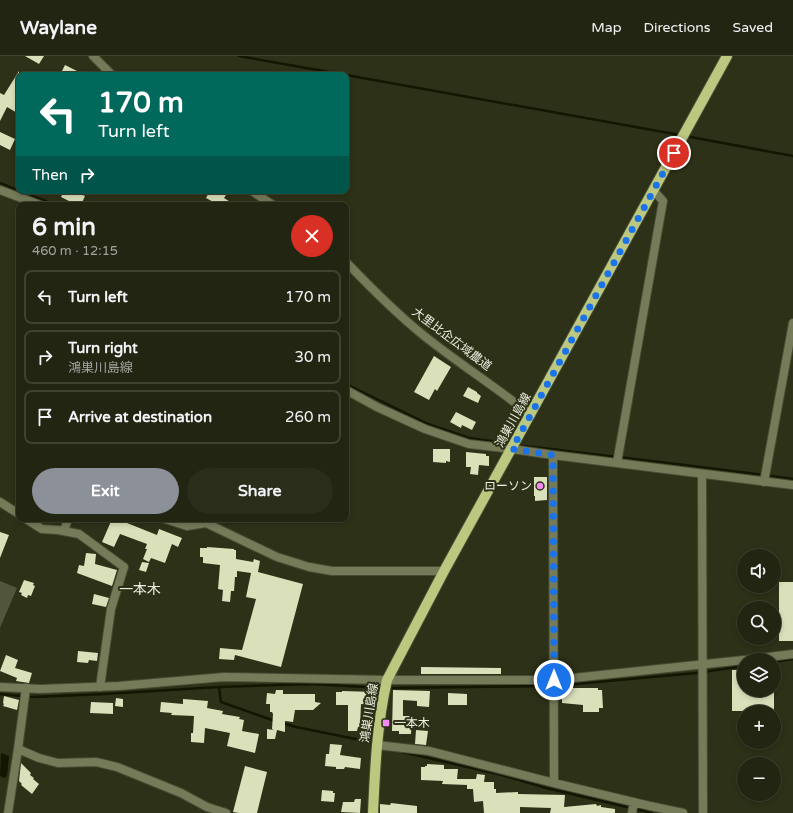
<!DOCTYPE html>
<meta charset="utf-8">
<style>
:root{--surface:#222511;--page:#2a2d1a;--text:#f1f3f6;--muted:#a2a59f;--line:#3f4231;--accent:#8c9099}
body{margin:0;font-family:"Varela Round","Noto Sans JP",sans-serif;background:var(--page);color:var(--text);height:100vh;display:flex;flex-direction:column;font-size:15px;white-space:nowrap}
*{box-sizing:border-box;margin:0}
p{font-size:13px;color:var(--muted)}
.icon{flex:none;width:22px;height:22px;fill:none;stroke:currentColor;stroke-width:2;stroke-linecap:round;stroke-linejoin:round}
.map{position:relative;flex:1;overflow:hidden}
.sheet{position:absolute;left:16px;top:146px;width:333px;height:320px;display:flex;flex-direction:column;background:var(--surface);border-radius:8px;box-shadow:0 2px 6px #0003,0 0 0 1px var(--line)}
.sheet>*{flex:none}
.top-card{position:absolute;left:16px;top:16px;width:333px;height:122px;border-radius:8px;box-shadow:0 2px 6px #0003,0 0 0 1px var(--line);background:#00695c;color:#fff;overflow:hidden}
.fabs{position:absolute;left:737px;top:493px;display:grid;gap:8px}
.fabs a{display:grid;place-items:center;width:44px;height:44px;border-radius:50%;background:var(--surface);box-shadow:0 2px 6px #0003,0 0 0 1px var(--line);font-size:20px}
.pin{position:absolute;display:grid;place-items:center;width:34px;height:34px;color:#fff;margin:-17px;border:2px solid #fff;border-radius:50%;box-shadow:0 1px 4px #0007}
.me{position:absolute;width:44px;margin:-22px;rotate:0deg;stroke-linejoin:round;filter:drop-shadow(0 0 3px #0008)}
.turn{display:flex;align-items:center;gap:14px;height:84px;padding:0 16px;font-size:18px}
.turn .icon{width:52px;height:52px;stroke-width:2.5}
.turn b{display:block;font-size:28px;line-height:34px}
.then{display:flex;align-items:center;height:38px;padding:0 16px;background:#0003;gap:8px;font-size:15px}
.round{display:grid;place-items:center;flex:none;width:42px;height:42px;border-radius:21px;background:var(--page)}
.summary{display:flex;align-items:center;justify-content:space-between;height:68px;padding:0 16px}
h1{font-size:24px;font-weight:700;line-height:30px}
.primary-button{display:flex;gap:8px;margin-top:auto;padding:8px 16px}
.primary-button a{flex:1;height:46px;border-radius:24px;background:var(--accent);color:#fff;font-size:16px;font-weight:700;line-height:46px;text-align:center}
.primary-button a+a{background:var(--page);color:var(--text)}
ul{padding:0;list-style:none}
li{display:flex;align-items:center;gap:12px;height:54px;margin:0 8px 6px;padding:0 8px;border:2px solid var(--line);border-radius:8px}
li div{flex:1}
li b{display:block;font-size:15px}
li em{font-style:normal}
header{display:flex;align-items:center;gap:24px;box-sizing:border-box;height:56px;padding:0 20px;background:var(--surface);border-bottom:1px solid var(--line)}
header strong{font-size:19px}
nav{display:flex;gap:22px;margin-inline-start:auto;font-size:14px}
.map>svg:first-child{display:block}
.green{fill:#51563a}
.water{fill:#131600}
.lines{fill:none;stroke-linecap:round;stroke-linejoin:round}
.stream{stroke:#131600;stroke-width:2.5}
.building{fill:#d9e0ba}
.minor-casing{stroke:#484c33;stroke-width:10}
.tertiary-casing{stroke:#484c33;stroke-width:10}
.primary-casing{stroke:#484c33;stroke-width:12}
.minor{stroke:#757b59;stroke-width:8}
.tertiary{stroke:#757b59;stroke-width:8}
.primary{stroke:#bcc880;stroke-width:10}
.route{stroke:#1a73e8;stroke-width:7;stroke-dasharray:0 12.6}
.poi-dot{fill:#f18af4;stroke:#2d3117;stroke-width:1.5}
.labels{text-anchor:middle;stroke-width:4;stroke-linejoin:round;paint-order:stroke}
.street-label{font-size:12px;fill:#ecf0e0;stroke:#2d3117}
.poi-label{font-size:12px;fill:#ecf0e0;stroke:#2d3117;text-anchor:end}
.quarter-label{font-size:14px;fill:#ecf0e0;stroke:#2d3117}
</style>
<header>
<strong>Waylane</strong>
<nav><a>Map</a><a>Directions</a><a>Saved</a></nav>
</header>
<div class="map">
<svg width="793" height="757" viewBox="0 0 793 757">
<rect width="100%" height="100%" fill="#2d3117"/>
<path class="green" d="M0 525 17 532 0 572Z"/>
<path class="water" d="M1 697 9 700 7 720 4 722 0 720Z"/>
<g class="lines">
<path class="stream" d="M239 0 346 19
M346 19 680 79
M685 80 793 100
M0 127 19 135
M20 135 55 149
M346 328 428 368 469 382 512 388
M516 389C609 400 701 410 793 423
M774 606 793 603
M219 631 221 646 275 665
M388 632 553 630 696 617 744 610
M0 638 33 641 104 638 219 631 312 628 383 632
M282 667 296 671 375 687
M402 696 502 719 546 732 652 757"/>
</g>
<path class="building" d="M25 0H44L39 8Z
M65 9 85 19H60Z
M19 15V58L7 51 0 65V37L4 39Z
M0 76 15 83 10 94 0 89Z
M64 135H69L75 138 76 136 85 140 81 149H77L61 141Z
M210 135H219L226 139 224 142 235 149H219L206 142Z
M434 300 451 311 437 335 435 333 429 344 414 336Z
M468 331 477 336V337L481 340 478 347 463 340Z
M456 356 476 366 472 374 462 369 461 372 450 366Z
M433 393H450V406L446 405V407L433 406Z
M466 396 486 398V400H489V410L479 409 478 419 470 418 471 411H466Z
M534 421H547V444L535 445V440H534Z
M112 463H123L122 465 157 479 159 473 182 482 178 491 172 488 165 507 151 502 149 506 143 503 147 493H145L147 488 120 478 114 491 102 486Z
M0 476 9 479 0 502Z
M207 491 234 493V494H236V503L253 506 254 503 260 505 258 516 303 528 281 611 235 599 234 604 219 603 220 592 242 594 256 543 246 541 251 517 237 515V521H235L234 535H231L230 546 222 545 223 534 218 533 220 509 203 507V501H200V492H207Z
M86 497 96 498 95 508 117 514 112 530 77 517 79 509 84 510Z
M142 506 149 507 146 516 139 514Z
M24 524 34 527 33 529 35 530 31 540 28 539 27 542 21 539 22 537 19 536Z
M779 526H793V585H779Z
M94 538 109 542 106 551 92 548Z
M78 595 98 597 97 605 89 604 88 607 77 606Z
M6 599 18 604 15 612 32 617 29 627 16 625 17 622 0 615Z
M421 611 501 612V618H421Z
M732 614H744V634H774V655H732Z
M572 632H598V634H602L603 652H599V656H583V649L562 647V634H572Z
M276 634H283V638H315V646L321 647 313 654H295L293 666 285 665V676L277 674 275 683H267V673L274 674 272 673 273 658 272 656H270V648H266L267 637 275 638Z
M393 634 430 635 429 651 417 650V645L403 644V660H412L411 678H399V675H392Z
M342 635 375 636V649L361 648 360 671H358L357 675H348V649H336V636H342Z
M448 637 467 638V649H448Z
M4 640 19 644 17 654 3 650 4 648 3 647Z
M116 642 123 643V651L115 650Z
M183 643 208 645 207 652 223 655 222 658 240 661 239 663 244 664 242 675 259 678 255 697 227 690 230 677 205 672 204 687 191 686V677H193L194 660 171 659 172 657 160 656 161 646 183 648Z
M91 646 113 647V658L90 657Z
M416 674 428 675 426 689 415 688Z
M330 688 342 689 340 699 361 702 360 713 345 711 344 713H336V711L325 710 326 698H329Z
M21 707 31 717 30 719 34 722 33 723 39 728 32 738 21 729 22 728 19 725Z
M427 708 444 709V713H458L457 723H476L477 718 485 719 484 726H494V733H496V737L518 736V738L565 739 564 751 596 748 597 750 601 749V751L615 753V757H550L551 752 520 751V757H484L483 745 474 746 473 733H467V729L442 728 443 725 421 724V711H425V710H427Z
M245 710 267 716 257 757H239L233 756Z
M322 734 333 735V737H335L334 746 321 745Z
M355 743H361L360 757 341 756 343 746H354Z
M391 747 417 750V757H380V748L390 749Z"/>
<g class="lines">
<g class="minor-casing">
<path id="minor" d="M0 134 40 149
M346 334 377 351 425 373 469 388 512 393 553 399 793 429
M553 399 554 727
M617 407 663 145 653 134
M702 418 703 757
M764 426 793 267
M0 446 19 458
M26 463 42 473 58 474 79 478 124 511 111 553 100 631
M165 463 187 470 206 467 277 501 309 511 332 515H444
M64 475 68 463
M745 604 793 598
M387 624H554L744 604
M26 632 18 693 39 702 58 707 96 706 117 711 181 737 207 751 226 757
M377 689 429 695 554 727 650 750 683 757
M8 757 18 693
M632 757 634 746"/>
</g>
<g class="tertiary-casing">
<path id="tertiary" d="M93 0 112 19
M252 135 273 149
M346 206C370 231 396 257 423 279 458 307 496 331 531 359
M0 631 40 633 119 630 224 621 387 624"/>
</g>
<g class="primary-casing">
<path id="primary" d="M373 757C375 712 377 667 387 624L444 515 727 0"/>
</g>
<use href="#minor" class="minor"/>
<use href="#tertiary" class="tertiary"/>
<use href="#primary" class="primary"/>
</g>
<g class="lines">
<path class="route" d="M554 624 553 399 512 393 674 97"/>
</g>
<g class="poi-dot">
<circle cx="540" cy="430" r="4"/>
<rect x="382" y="663" width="8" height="8" rx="2"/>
</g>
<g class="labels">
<g class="street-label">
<text transform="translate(452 283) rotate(37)" y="4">大里比企広域農道</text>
<text transform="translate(513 364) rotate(-61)" y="4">鴻巣川島線</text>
<text transform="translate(369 657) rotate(-81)" y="4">鴻巣川島線</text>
</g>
<g class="poi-label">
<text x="532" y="434">ローソン</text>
<text x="394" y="671" text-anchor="start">一本木</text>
</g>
<g class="quarter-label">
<text x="140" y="538">一本木</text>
</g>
</g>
</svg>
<div class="fabs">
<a><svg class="icon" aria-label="sound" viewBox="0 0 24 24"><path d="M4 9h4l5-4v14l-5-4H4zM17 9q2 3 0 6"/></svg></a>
<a><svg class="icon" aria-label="search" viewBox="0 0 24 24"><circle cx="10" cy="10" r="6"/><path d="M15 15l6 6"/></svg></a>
<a><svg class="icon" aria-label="layers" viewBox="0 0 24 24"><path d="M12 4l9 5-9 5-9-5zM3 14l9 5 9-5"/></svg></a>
<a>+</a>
<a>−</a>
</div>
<div class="pin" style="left:674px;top:97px;background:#d93025"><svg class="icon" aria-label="arrive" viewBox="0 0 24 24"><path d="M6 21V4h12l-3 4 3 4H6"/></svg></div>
<svg class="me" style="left:554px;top:624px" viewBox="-20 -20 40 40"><circle r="17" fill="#1a73e8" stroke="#fff" stroke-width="3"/><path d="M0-11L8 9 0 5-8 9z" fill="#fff"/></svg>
<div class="top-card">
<div class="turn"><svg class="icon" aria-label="left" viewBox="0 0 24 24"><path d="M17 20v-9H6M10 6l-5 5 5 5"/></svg><div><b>170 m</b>Turn left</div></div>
<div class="then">Then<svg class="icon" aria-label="right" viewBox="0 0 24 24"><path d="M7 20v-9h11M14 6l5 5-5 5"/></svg></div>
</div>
<section class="sheet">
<div class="summary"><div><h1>6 min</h1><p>460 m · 12:15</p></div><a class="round" style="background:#d93025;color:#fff"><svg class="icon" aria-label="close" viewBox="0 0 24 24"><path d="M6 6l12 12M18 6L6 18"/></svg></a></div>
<ul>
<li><svg class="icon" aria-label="left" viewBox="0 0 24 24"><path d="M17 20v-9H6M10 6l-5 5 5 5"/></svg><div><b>Turn left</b></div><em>170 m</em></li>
<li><svg class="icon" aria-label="right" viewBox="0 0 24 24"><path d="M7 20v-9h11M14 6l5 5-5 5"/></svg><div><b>Turn right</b><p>鴻巣川島線</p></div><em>30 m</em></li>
<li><svg class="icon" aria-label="arrive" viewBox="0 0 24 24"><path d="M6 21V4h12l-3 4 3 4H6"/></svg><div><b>Arrive at destination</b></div><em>260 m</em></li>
</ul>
<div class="primary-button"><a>Exit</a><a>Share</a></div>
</section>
</div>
